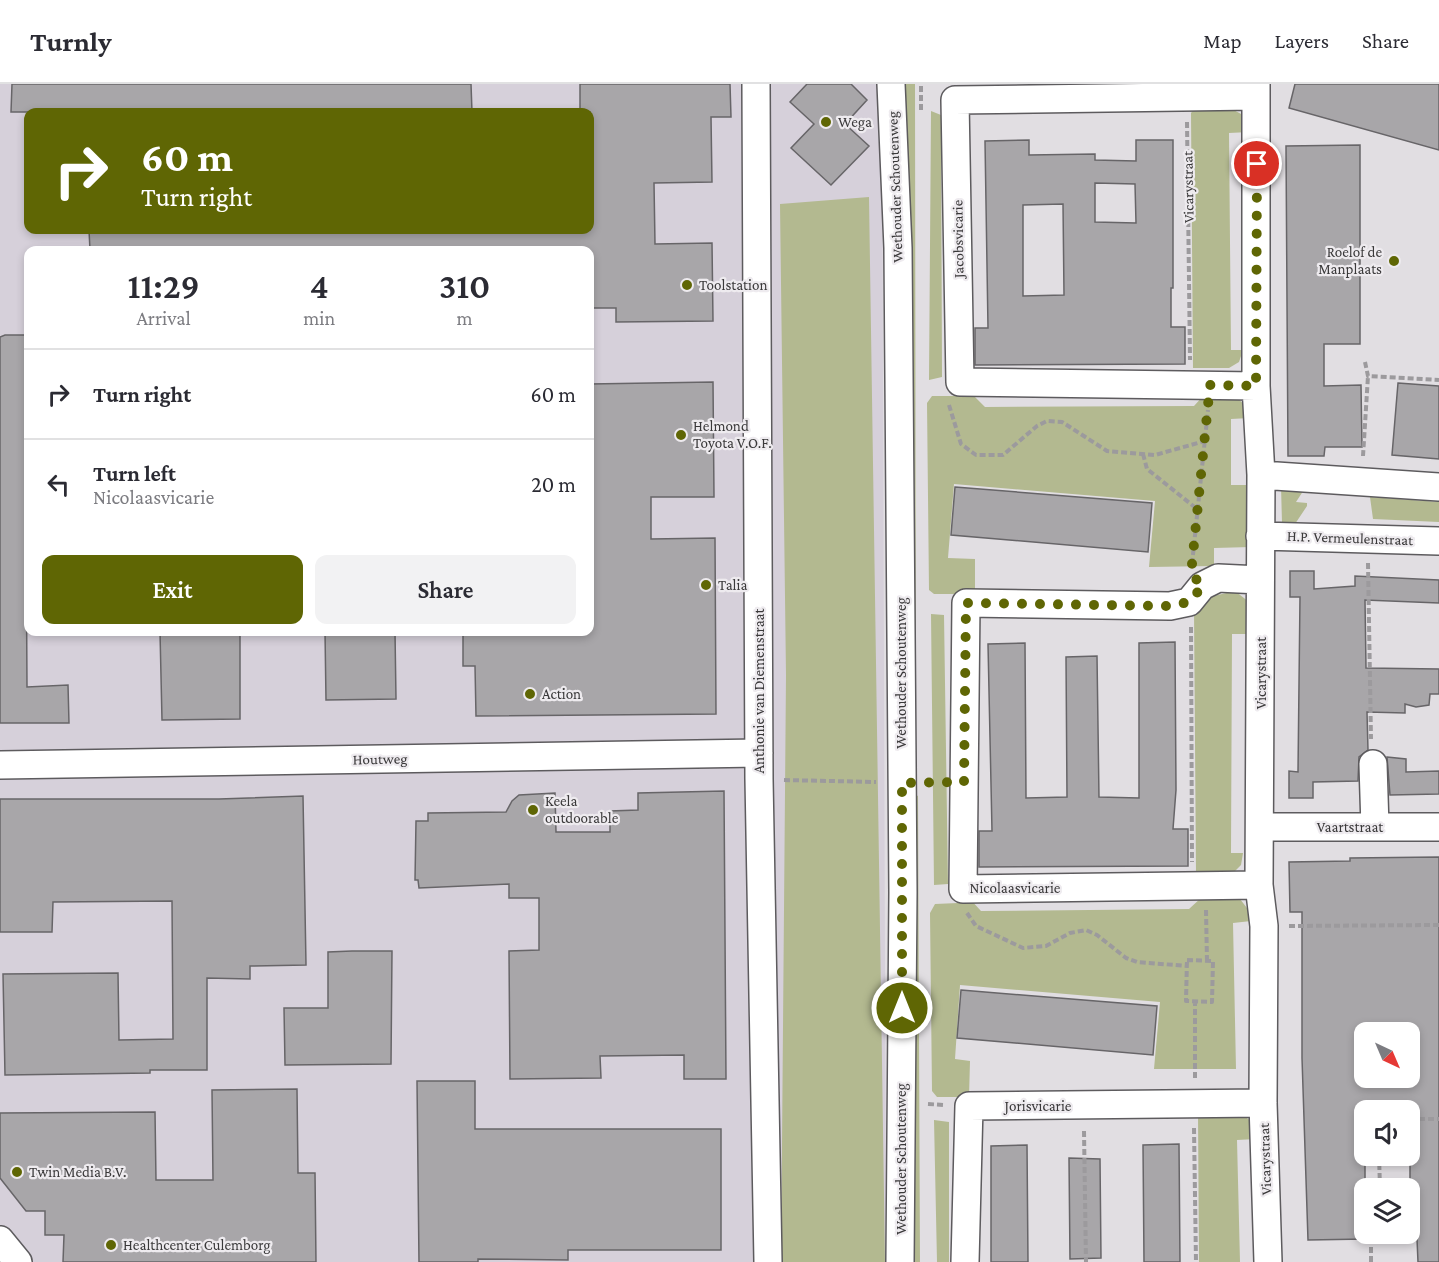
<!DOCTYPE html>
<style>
:root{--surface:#fff;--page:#f2f2f3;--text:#2b2b33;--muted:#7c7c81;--line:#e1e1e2;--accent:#5f6604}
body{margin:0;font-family:"Crimson Pro",serif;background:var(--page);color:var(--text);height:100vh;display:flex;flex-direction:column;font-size:22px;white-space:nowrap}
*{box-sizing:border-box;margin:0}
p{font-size:20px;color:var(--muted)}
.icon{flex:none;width:33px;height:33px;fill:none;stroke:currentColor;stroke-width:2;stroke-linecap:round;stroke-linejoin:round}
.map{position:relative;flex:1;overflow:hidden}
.details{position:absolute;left:24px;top:162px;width:570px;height:390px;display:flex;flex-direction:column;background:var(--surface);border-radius:12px;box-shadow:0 3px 9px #0003}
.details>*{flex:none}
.top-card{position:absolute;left:24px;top:24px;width:570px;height:126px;border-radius:12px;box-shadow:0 3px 9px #0003;background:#5f6604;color:#fff;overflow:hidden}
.needle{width:39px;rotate:136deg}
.controls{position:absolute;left:1354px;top:938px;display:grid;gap:12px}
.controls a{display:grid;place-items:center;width:66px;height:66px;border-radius:12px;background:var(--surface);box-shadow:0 3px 9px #0003;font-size:30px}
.pin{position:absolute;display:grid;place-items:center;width:51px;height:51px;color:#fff;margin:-26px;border:3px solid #fff;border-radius:50%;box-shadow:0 2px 6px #0007}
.me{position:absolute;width:66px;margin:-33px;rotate:0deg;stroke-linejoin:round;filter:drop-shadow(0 0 4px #0008)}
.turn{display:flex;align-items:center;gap:21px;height:126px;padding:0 18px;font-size:27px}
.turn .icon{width:78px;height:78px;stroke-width:2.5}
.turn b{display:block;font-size:42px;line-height:51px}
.eta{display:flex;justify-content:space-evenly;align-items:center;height:102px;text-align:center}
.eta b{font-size:36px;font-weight:600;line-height:42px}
.action{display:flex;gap:12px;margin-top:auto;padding:12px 18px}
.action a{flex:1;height:69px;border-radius:12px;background:var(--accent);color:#fff;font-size:24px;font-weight:600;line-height:69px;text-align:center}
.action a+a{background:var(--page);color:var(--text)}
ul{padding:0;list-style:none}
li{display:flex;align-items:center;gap:18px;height:90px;padding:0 18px;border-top:2px solid var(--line)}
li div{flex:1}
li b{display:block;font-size:22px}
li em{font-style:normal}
header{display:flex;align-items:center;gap:36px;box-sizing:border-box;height:84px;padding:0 30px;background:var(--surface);border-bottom:2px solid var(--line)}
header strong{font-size:28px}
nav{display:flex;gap:33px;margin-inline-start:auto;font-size:21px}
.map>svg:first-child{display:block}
.built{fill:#d6d0da;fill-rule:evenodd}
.green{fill:#b3b990}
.building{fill:#a8a6a9;stroke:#676568;stroke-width:1.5;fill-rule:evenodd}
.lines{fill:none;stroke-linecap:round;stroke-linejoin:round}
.minor-casing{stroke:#5d5b5e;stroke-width:30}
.path{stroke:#9c9a9d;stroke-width:4;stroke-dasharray:6 3;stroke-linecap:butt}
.minor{stroke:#fff;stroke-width:27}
.route{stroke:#5f6604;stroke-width:10;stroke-dasharray:0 18}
.poi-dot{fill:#5f6604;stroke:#eeebef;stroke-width:2}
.labels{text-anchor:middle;stroke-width:4.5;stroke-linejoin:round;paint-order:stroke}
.poi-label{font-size:15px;fill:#3a393a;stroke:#eeebef;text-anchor:start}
.street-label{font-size:15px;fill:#3a393a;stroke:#eeebef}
</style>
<header>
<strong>Turnly</strong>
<nav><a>Map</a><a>Layers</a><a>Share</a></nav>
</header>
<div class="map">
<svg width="1439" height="1178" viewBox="0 0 1439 1178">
<rect width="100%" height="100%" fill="#e1dee2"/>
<path class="built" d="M0 0H882L886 1178H5L0 1172ZM28 28H590V146H28ZM28 166H590V548H28Z"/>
<path class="green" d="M903 0H915L916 685Z
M1228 23 1243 31 1249 48 1229 49 1231 266H1243L1239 278 1229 284H1193L1191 29 1195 24Z
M931 27 941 31 942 293 929 296Z
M869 113 885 1178H781L786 591 780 120Z
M1204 311C1230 312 1241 307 1250 334L1231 335V401H1251V463L1214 464V482L1149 483 1155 417 954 400 948 474 975 475V510H934L929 506 927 319 932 312H974L985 323 1194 322Z
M1309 398 1296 418 1307 419V422L1293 443 1282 439 1281 402Z
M1370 413 1439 418V438L1373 435Z
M1235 507 1249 518 1251 550H1232L1231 769H1243L1241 781 1235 787 1196 788 1194 526 1209 513Z
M931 530 944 531 948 800 934 801Z
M909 708 918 712 920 1178H908Z
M1201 814 1240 815 1250 828 1251 837 1233 839 1236 985H1154L1160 918 960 901 955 975 970 977 969 1013H937L932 1007 930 829 935 820 958 819 970 815 981 827 1189 825Z
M1198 1029 1244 1032 1251 1037 1256 1055 1237 1056 1240 1178H1199Z
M934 1036 949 1038V1178H937Z"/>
<path class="building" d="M12 0H471L472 28H11Z
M580 0H730L731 33H711L712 98 654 99 655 160 712 159 713 237 616 238V224H590V166H90L89 146H590V28H580Z
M807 0H851L867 16 845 40 869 62 831 101 791 64 814 40 790 18Z
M1295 0H1439V66L1289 24Z
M1029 56V71L1095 70V76L1136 77V56H1173V204H1171V243H1185V280L975 281V244H988L985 57ZM1095 99 1135 100 1136 139 1095 138ZM1063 120 1064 211 1023 212V121Z
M1360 61V260H1324V302L1361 301 1362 363H1325L1324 372H1288L1286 62Z
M5 251H25L27 603 68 601 69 639H0V253Z
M713 298 714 413H651V455L715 454 716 630 476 632 475 582H463V548H590V300Z
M1398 299 1439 302V375L1392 371Z
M955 403 1152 419 1148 468 951 451Z
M1290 487H1314V505L1355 502V492L1439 496V519L1365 516 1366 584 1439 585V610H1430L1429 621 1416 623 1405 620V629L1367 628 1368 666 1359 673 1358 697 1313 698V714H1289V687L1298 688 1300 513H1290Z
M160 548H240V635L162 636Z
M325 548H395L396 615 326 616Z
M1175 558 1176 706 1173 745H1188V782L979 783V747H992L988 560 1025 559 1026 714 1067 713 1066 573 1097 572 1099 713 1139 714V559Z
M1387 673 1406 675V688L1439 687V710L1390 711Z
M724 707 726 995H684V971L600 972 601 994 510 995 509 867 539 866V814H509V800L419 804 418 796H415L416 737H428V729L506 728 512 717 519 711 555 709 556 748H610V727L638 726V709Z
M303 712 306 881 250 882V895L207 894V986H150V989L5 991 3 890 118 889 119 956 173 955 172 817 53 818 52 848H0V715H219Z
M1439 773V1178H1418L1417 1155H1410V1026H1365V1155L1308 1156 1302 974V828H1290L1289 778 1350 777V774ZM1365 948H1410V993H1365Z
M352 867H392L391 980 285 981 284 924H328V868Z
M961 906 1157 922 1153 971 957 954Z
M417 997H475V1045H721V1166H568V1176L478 1175V1178H419Z
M297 1005 298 1089H315L316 1178H63L64 1151H45V1127H26L0 1094V1029L155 1028 156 1096H213L212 1006Z
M1179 1060 1180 1178H1144L1143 1061Z
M1027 1061 1028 1178H991V1062Z
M1069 1074 1100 1075 1101 1174 1070 1175Z"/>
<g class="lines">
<g class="minor-casing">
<path id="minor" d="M756 0 759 695 768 1178
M891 0 898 164 903 808 900 1178
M1256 0V302L1261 391 1259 801 1264 842 1263 1019 1268 1178
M1255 12 955 16 960 298 1256 302
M1261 391 1439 403
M1260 452 1439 457
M1373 680 1375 743
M0 681 759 669
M1262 743H1439
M1259 801 963 805 966 519 1170 522 1189 518 1202 502 1218 494 1260 496
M0 1156 18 1178
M965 1178 969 1022 1263 1019"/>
</g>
<path class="path" d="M921 26V0
M1187 38 1190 276
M1365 278 1368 292 1439 296
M949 321 961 360 976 371H1003L1037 342 1047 337 1062 338 1107 367 1155 371 1205 357
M1143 370 1147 385 1197 425
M1363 372 1368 292
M1368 479 1371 655
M1192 480 1208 326
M1191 543 1192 778
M784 696 876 698
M1206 826 1207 877
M967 829 976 842 1023 864 1046 862 1070 849 1086 846 1097 851 1126 874 1137 878 1187 882
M1289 842 1439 841
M1187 876 1213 877 1212 918 1186 917Z
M1195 994V917
M928 1020 944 1021
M1410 1035H1439
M1194 1044 1196 1178
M1084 1047 1086 1178
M1379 1071 1380 1104
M1371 1178V1158L1373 1149"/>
<use href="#minor" class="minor"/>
</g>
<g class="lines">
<path class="route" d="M902 924V699L964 698 966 519 1170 522 1189 518 1203 502 1191 490 1210 301 1256 302 1257 80"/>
</g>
<g class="poi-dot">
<circle cx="826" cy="38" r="6"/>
<circle cx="1394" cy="177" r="6"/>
<circle cx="687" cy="201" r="6"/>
<circle cx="681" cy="351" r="6"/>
<circle cx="706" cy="501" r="6"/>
<circle cx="530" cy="610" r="6"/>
<circle cx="533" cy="726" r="6"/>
<circle cx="17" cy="1088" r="6"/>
<circle cx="111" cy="1161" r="6"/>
</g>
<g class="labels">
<g class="poi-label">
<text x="838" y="43">Wega</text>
<text x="1382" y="173" text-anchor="end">Roelof de<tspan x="1382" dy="17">Manplaats</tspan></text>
<text x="699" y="206">Toolstation</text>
<text x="693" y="347">Helmond<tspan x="693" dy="17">Toyota V.O.F.</tspan></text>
<text x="718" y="506">Talia</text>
<text x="542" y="615">Action</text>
<text x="545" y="722">Keela<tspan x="545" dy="17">outdoorable</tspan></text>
<text x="29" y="1093">Twin Media B.V.</text>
<text x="123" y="1166">Healthcenter Culemborg</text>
</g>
<g class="street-label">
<text transform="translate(895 103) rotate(-92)" y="5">Wethouder Schoutenweg</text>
<text transform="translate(1188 103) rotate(-91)" y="5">Vicarystraat</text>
<text transform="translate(958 155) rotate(-91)" y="5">Jacobsvicarie</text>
<text transform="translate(1350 454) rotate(2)" y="5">H.P. Vermeulenstraat</text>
<text transform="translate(901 589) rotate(-90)" y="5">Wethouder Schoutenweg</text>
<text transform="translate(1261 589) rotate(-90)" y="5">Vicarystraat</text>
<text transform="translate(759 607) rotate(-90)" y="5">Anthonie van Diemenstraat</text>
<text transform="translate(380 675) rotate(-1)" y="5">Houtweg</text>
<text x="1350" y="748">Vaartstraat</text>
<text x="1015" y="809">Nicolaasvicarie</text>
<text x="1038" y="1027">Jorisvicarie</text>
<text transform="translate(901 1075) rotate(-90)" y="5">Wethouder Schoutenweg</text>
<text transform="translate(1265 1075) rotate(-92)" y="5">Vicarystraat</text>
</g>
</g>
</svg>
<div class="controls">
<a><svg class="needle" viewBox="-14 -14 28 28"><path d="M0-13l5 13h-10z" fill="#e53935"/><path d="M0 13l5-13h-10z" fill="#7c7c81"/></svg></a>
<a><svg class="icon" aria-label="sound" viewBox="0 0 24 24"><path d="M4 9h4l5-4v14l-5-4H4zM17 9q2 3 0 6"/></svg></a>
<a><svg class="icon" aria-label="layers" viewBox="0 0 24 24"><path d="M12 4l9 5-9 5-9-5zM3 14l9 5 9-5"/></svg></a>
</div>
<div class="pin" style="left:1257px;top:80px;background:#d93025"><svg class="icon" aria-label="arrive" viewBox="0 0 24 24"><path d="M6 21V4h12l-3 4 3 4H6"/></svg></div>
<svg class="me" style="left:902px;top:924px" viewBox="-20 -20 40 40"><circle r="17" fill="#5f6604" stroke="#fff" stroke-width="3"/><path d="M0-11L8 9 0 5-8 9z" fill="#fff"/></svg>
<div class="top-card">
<div class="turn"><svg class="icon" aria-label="right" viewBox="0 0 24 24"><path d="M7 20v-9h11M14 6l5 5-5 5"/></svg><div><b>60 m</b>Turn right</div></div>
</div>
<section class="details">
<div class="eta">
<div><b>11:29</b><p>Arrival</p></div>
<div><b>4</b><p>min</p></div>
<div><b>310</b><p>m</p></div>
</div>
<ul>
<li><svg class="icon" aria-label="right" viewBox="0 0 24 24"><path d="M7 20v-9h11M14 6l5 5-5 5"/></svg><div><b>Turn right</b></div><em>60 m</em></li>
<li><svg class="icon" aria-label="left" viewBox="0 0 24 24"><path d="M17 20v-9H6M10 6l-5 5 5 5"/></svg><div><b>Turn left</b><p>Nicolaasvicarie</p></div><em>20 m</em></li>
</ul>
<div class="action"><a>Exit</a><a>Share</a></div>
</section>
</div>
